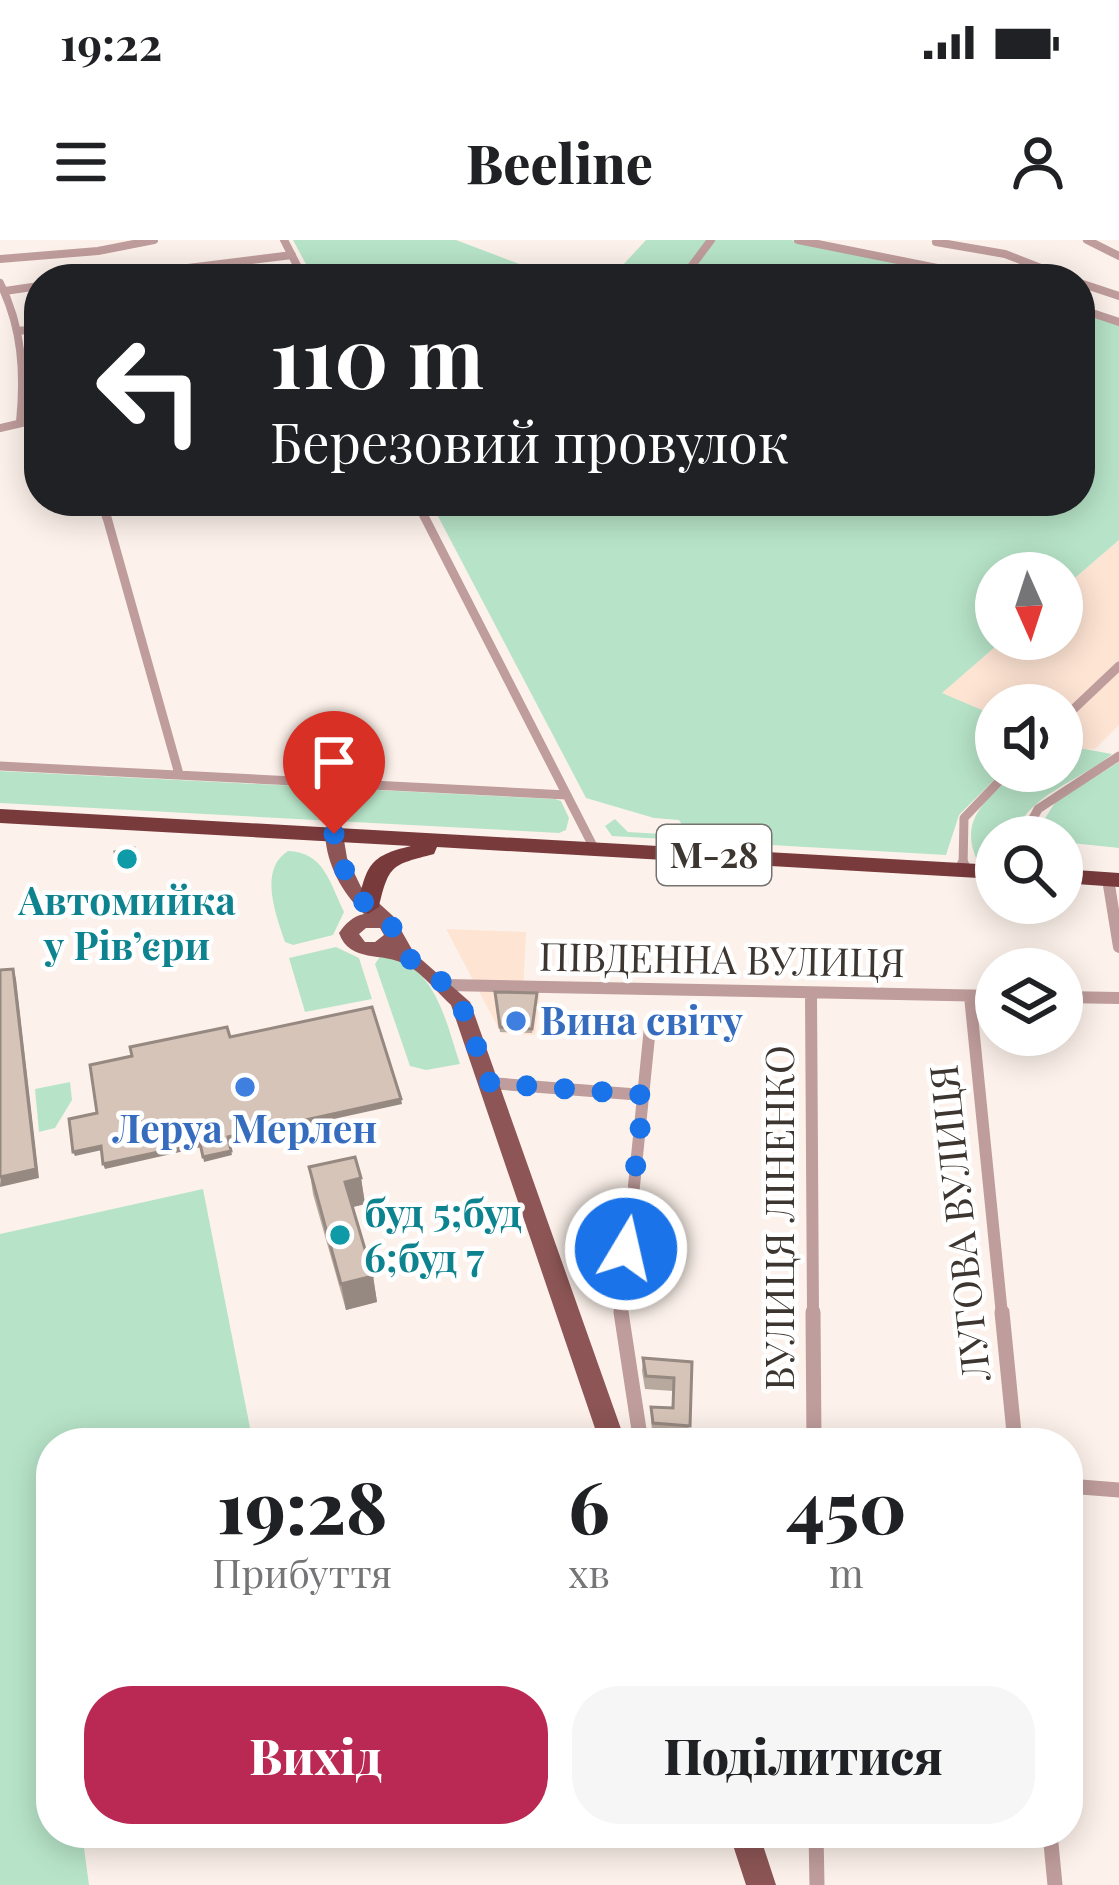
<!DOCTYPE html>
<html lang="uk">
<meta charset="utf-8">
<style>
:root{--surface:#fff;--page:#f6f6f6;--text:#202124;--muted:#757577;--accent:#b92953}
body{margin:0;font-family:"Playfair Display",serif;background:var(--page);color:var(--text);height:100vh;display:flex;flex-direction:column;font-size:45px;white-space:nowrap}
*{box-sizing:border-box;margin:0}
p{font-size:39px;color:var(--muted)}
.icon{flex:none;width:66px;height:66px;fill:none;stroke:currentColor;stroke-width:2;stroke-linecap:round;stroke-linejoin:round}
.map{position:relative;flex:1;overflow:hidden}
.panel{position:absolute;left:36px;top:1188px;width:1047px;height:420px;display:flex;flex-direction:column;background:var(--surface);border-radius:48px;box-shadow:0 6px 30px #0003}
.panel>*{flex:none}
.top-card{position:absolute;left:24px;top:24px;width:1071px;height:252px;border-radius:48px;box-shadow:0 6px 30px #0003;background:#202124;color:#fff;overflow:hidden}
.needle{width:78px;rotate:177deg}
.controls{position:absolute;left:975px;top:312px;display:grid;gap:24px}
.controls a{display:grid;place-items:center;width:108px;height:108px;border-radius:50%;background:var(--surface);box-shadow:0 6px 30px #0003;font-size:60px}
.pin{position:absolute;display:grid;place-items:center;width:102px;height:102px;color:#fff;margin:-123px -51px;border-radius:50% 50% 50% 0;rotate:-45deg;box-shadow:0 0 12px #0007}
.pin .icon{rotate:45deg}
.me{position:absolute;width:132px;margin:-66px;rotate:9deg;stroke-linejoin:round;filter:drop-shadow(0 0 9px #0008)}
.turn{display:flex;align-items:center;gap:42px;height:252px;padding:0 48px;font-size:54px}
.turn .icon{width:156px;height:156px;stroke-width:2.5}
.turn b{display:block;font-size:84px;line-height:102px}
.eta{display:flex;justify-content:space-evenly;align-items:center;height:204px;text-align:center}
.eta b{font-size:72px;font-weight:800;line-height:84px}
.cta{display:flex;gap:24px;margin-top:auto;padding:24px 48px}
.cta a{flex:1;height:138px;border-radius:48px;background:var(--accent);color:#fff;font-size:48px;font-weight:800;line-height:138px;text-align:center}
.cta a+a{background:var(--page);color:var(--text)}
.status{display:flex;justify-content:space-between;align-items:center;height:84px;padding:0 60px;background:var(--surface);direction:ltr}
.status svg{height:33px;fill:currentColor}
header{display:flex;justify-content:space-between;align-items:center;height:156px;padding:0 48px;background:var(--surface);font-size:54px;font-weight:800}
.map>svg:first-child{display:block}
.built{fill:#fee4d3}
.green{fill:#b7e4c8}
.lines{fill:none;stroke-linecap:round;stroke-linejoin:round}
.street-far3{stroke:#bf9d9c;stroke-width:8}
.street-far2{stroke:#bf9d9c;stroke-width:9}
.street-far1{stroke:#bf9d9c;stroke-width:12}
.street{stroke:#bf9d9c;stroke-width:15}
.primary{fill:#8d5555;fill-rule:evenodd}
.highway{fill:#793a3c;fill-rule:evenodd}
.wall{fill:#b8a99e}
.shaded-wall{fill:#968981}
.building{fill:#d6c4b8;stroke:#968981;stroke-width:3}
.route{stroke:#1a73e8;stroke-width:21;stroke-dasharray:0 37.8}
.culture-dot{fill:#0f9aa8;stroke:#fff;stroke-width:4.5}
.shop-dot{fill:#3f7fe0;stroke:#fff;stroke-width:4.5}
.labels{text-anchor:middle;stroke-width:9;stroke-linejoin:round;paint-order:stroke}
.shield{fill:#fff;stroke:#76726e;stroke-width:3}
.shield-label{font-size:36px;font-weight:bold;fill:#3c3530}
.culture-label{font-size:39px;font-weight:bold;fill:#0d838f;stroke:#fff}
.street-label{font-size:39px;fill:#3c3530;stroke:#fff}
.shop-label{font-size:39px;font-weight:bold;fill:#366cbe;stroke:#fff;text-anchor:start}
</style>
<div class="status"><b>19:22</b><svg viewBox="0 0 49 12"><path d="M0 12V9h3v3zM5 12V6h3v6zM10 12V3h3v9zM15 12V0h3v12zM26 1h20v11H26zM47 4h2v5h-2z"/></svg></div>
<header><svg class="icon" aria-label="menu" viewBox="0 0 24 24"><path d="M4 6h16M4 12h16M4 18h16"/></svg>Beeline<svg class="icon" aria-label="person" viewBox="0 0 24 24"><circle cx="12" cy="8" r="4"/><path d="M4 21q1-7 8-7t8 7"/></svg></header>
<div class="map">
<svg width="1119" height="1645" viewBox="0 0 1119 1645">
<rect width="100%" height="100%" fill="#fdf2eb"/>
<path class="built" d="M1119 300V485L1095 509 1075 510 1062 505V465H996V476L941 453 1004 399H1062V349Z
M446 689 526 692 523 753 540 754 535 795 501 793Z"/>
<path class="green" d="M293 0H456L559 39H314Z
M646 0H791L979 39H610Z
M1080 72 1119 85V300L1062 349V333H996V399H1004L942 453 996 476V531H1003L959 575 946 615 612 596 605 586 615 579 628 592 678 595 685 589 679 580 654 578 586 558 430 261H1080Z
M1062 505 1112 514C1078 543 1032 551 1012 597H996V620L976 618C959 577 989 558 1017 531H1062Z
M1119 522V608L1062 602V597H1033L1056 561Z
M0 531 555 559 561 561 569 578 566 590 559 593 0 563Z
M288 611C324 612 330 643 344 672L333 695 293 705 285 702C276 675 258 630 288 611Z
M336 707 359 718 372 759 305 772 289 718Z
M381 715C436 723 445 780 460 824L426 830 410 826 375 724Z
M70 842 72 860 55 888 39 892 35 849Z
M203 949 253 1203H51V1316L43 1318 51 1373V1593H82L89 1645H0V994Z"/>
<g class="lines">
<path class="street-far3" d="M284 0 304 39
M798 0 992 39
M1087 0 1119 16
M936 2 1005 14 1069 39
M0 19 98 11 154 0
M99 39 292 15
M682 39 711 0
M0 43C22 87 25 133 20 182
M1080 43 1119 56
M5 51 39 46
M1080 69 1119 82
M17 91 39 89
M0 188 39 179
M102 261 106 277
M417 261 425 277"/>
<path class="street-far2" d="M106 274 179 534
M423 274 595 610
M1062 480 1119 426
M0 526 567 555
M1023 597 1038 569 1119 516
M963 627 964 578 1009 531"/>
<path class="street-far1" d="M963 630V624
M1108 639 1119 707
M446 745 996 756
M811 753 813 1075
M970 756 1002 1075
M1062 757 1119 758
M490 843 643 855
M621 1075 650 787"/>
<path class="street" d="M621 1072 641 1203
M813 1072 814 1203
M1002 1072 1015 1203
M1068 1246 1119 1250
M816 1593 817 1645
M1050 1593 1055 1645"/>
<path class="primary" d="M334 588 343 594 347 618 361 647 393 676 414 713 470 762 626 1203H600L451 765C438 753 423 734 407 725 382 711 350 724 339 693 345 684 353 676 364 674 342 652 327 626 325 594ZM366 688H380L384 695 375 702H365L359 694Z
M729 1593H759L776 1645H746Z"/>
<path class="highway" d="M0 569 996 625V639L437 607 434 614C392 625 389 624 379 667L368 674 357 667C367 626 368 616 411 606L0 583Z
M1062 629 1119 633V647L1062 643Z"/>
</g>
<path class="wall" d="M495 752 537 757 532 793 500 792Z
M309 927 361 938 365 964 353 967 373 1036 377 1062 346 1070 313 954Z
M643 1118 692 1122 688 1198 652 1196 651 1167 672 1168 673 1151 645 1149 642 1131Z"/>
<path class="shaded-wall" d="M136 617 137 622 118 626 117 621Z
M13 729 16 739 39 938 0 947Z
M401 859 402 864 229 902 228 897Z
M200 903 202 907 105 929 103 924Z
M101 906 102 910 75 916 73 912Z
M231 911 232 915 204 922 203 917Z
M361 938 365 964 349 968 345 942Z
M373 1036 377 1062 346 1070 341 1044Z"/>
<path class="building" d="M134 608 136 617 117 621 115 612Z
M13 729 36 929 0 937V730Z
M495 752 537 753 532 789 500 787Z
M372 767 401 859 228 897 231 911 203 917 200 903 103 924 101 906 73 912 69 879 97 873 90 825 132 816 130 807 227 787 230 797Z
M355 917 361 938 345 942 373 1036 341 1044 309 927Z
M643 1118 692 1122 690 1186 653 1183 651 1167 673 1168 674 1138 646 1136Z
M529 1191 533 1203H482Z"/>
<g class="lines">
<path class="route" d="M334 594 338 617 359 658 392 687 406 716 446 745 460 762 490 843 644 855 626 1009"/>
</g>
<g class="culture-dot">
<circle cx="127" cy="619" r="12"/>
<circle cx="340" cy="995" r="12"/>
</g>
<g class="shop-dot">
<circle cx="516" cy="781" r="12"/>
<circle cx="245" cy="847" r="12"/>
</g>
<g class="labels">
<rect class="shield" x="657" y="585" width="114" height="60" rx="9"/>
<g class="shield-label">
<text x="714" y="628">М-28</text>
</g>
<g class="culture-label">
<text x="127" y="675">Автомийка<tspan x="127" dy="45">у Рівʼєри</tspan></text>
<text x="364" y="987" text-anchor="start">буд 5;буд<tspan x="364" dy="45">6;буд 7</tspan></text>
</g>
<g class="street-label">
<text transform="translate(722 720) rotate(1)" y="14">ПІВДЕННА ВУЛИЦЯ</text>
<text transform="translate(780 978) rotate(-90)" y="14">ВУЛИЦЯ ЛІНЕНКО</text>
<text transform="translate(960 983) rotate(-96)" y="14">ЛУГОВА ВУЛИЦЯ</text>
</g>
<g class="shop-label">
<text x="540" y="795">Вина світу</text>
<text x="245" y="903" text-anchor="middle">Леруа Мерлен</text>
</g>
</g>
</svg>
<div class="controls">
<a><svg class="needle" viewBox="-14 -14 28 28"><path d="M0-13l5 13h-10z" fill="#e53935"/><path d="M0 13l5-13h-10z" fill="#757577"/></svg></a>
<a><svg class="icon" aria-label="sound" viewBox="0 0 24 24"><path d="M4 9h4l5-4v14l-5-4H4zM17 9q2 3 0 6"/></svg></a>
<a><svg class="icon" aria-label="search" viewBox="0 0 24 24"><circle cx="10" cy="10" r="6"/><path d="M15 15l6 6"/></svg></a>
<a><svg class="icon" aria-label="layers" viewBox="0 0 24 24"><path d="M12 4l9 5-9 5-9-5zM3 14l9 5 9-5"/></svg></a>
</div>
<div class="pin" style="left:334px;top:594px;background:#d93025"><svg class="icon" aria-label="arrive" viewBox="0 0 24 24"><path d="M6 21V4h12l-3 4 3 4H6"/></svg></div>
<svg class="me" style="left:626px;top:1009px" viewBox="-20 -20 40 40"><circle r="17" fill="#1a73e8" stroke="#fff" stroke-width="3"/><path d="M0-11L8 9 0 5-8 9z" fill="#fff"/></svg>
<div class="top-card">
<div class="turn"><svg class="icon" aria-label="left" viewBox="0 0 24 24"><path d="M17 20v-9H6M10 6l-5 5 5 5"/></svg><div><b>110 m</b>Березовий провулок</div></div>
</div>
<section class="panel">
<div class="eta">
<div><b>19:28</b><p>Прибуття</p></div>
<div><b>6</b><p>хв</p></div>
<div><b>450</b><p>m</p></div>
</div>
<div class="cta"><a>Вихід</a><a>Поділитися</a></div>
</section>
</div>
